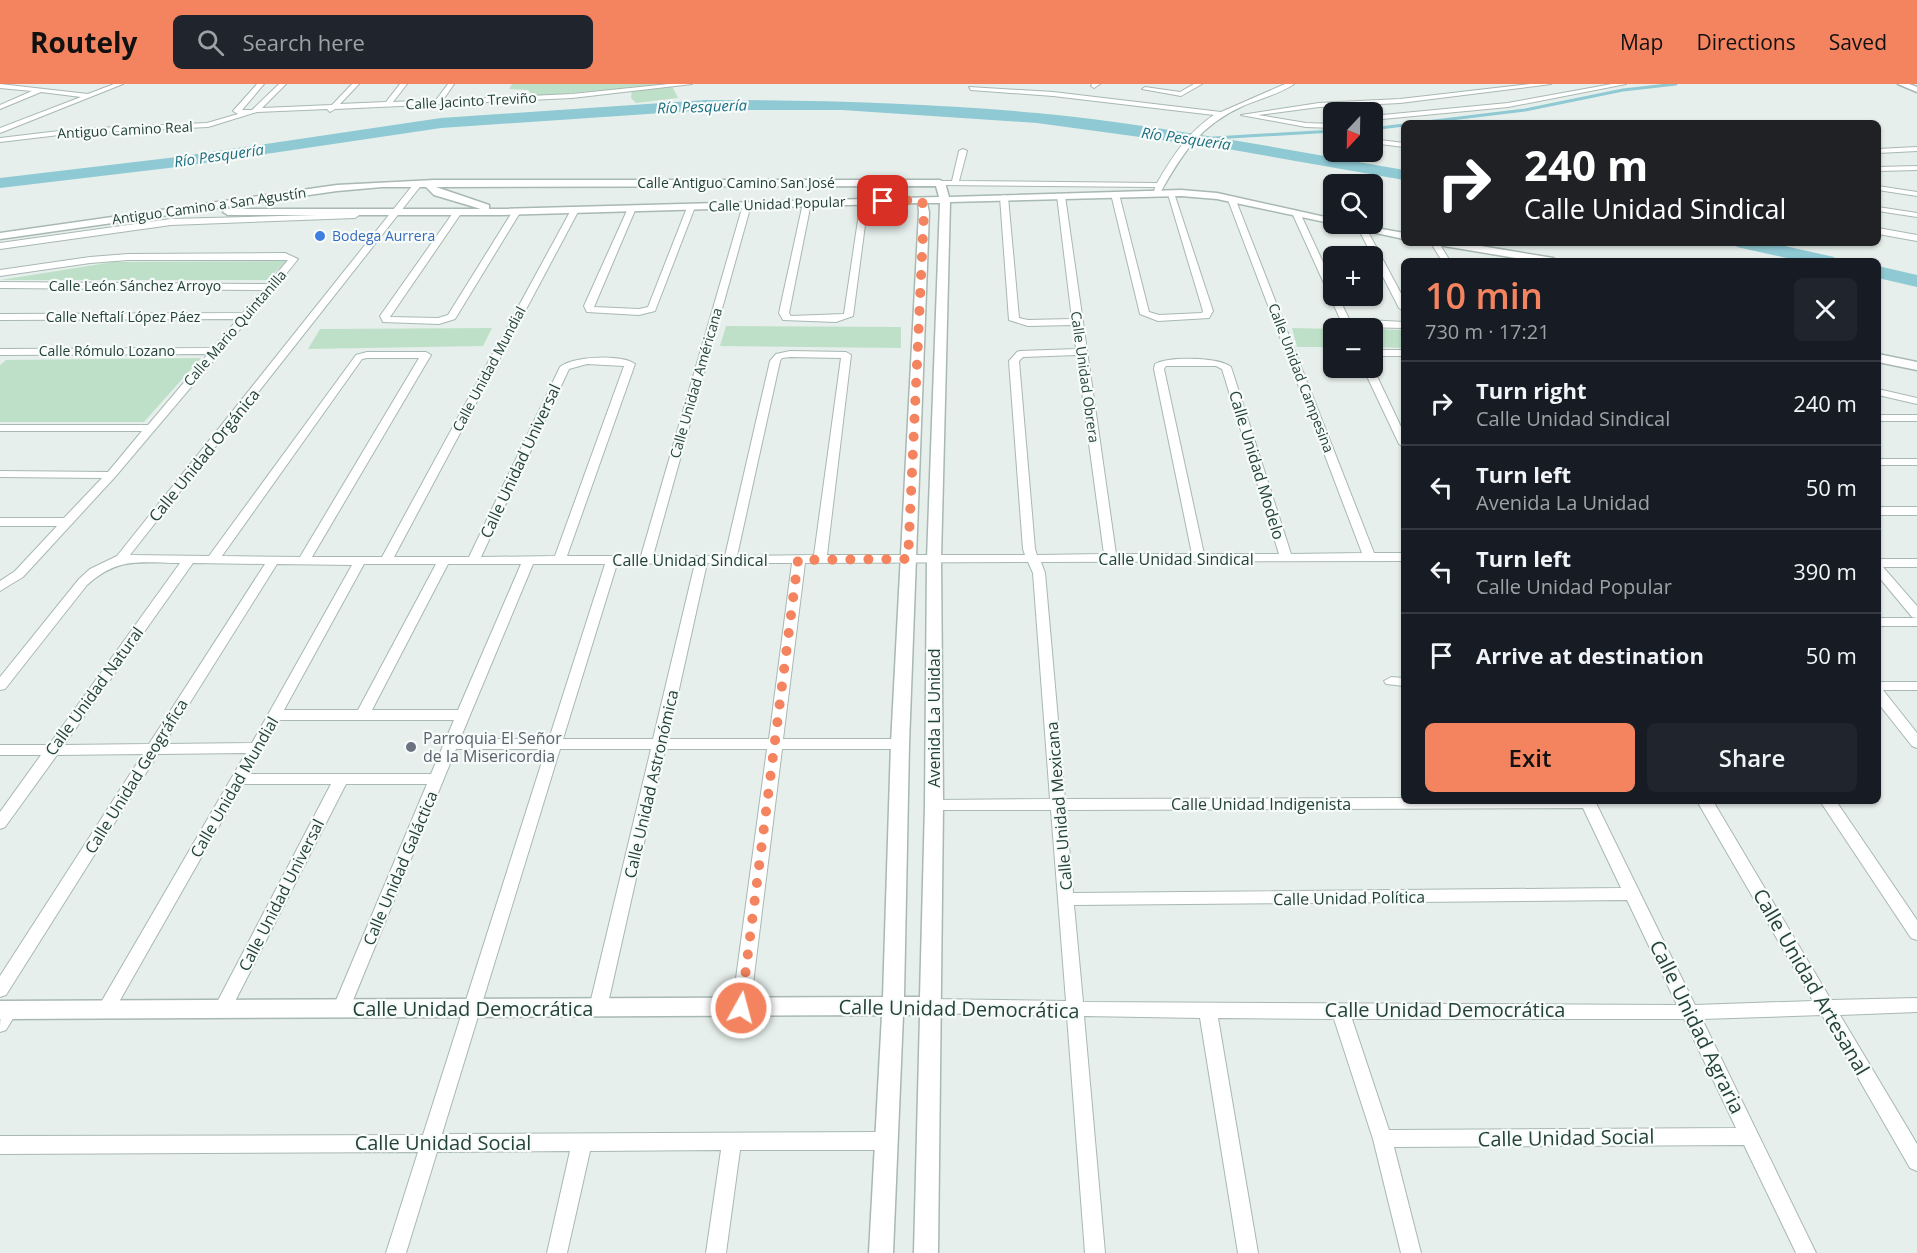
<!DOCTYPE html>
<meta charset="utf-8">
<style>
:root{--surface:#171b24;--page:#20242c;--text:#f1f3f6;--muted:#9ea1a6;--line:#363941;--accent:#f4845f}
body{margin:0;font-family:"Open Sans",sans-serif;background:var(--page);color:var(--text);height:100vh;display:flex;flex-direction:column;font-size:22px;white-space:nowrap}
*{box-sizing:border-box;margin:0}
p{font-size:20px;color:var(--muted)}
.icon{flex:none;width:33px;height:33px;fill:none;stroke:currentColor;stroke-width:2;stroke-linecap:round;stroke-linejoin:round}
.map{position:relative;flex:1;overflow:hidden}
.details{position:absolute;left:1401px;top:174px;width:480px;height:546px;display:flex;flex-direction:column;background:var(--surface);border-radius:9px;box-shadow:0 2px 4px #0004}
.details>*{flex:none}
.banner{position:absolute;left:1401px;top:36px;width:480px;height:126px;border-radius:9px;box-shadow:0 2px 4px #0004;background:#202124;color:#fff;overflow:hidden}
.needle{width:39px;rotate:202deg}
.controls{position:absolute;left:1323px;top:18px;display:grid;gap:12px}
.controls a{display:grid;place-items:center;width:60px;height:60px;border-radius:9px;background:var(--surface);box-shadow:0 2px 4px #0004;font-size:30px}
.pin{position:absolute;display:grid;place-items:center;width:51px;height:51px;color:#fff;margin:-26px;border-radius:12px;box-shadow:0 3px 9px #0006}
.me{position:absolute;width:66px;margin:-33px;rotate:7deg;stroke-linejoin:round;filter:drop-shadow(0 0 4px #0008)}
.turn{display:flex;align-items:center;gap:21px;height:126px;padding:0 24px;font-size:27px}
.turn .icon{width:78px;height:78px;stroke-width:2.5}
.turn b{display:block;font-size:42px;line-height:51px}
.round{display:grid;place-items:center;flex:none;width:63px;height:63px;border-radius:9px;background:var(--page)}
.summary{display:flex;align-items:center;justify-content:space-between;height:102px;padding:0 24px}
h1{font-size:36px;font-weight:600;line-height:45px;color:var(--accent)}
.button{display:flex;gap:12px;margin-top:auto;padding:12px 24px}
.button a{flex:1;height:69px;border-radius:9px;background:var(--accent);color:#111;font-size:24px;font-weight:600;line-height:69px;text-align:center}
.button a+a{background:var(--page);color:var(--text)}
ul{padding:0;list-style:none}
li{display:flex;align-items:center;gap:18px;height:84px;padding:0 24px;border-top:2px solid var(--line)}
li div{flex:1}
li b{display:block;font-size:22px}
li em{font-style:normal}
header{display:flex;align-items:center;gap:36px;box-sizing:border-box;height:84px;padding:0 30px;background:var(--accent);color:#111}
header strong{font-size:28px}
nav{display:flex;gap:33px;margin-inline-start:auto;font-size:21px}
.search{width:420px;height:54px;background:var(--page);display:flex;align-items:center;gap:15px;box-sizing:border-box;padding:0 21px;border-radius:9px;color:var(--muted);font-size:22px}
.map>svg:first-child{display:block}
.green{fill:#bfe0c8}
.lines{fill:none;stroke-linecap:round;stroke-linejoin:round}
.stream{stroke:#8ec9d4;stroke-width:3}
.river{fill:#8ec9d4;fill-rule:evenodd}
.minor-casing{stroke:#a8b8b2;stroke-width:2}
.tertiary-casing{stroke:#a8b8b2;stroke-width:3}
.minor{fill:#fff;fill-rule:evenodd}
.tertiary{fill:#fff;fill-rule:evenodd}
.route{stroke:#f4845f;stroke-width:10;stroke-dasharray:0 18}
.shop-dot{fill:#3f7fe0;stroke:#f7fbf9;stroke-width:2}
.worship-dot{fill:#6b7280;stroke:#f7fbf9;stroke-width:2}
.labels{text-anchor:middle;stroke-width:4.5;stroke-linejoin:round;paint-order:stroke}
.far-street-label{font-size:14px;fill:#24423a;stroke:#f7fbf9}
.far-shop-label{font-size:14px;fill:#366cbe;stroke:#f7fbf9;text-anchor:start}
.far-water-label{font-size:15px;font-style:italic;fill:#1c6f80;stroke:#f7fbf9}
.street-label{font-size:16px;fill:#24423a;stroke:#f7fbf9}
.worship-label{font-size:16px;fill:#5b616d;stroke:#f7fbf9;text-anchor:start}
.near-street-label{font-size:20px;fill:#24423a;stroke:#f7fbf9}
</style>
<header>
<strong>Routely</strong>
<div class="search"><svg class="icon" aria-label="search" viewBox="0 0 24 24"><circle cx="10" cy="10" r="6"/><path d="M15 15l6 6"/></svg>Search here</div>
<nav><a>Map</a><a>Directions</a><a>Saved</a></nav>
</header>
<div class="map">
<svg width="1917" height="1169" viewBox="0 0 1917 1169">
<rect width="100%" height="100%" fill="#e6efeb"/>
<path class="green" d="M496 0H671L678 14 636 19 631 14 632 4 533 12 528 6 509 5 512 0Z
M286 177 268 196H0L113 178Z
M726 242 901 243V264L720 262Z
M492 244 483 262 308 265 320 245Z
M1292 244 1333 245V263H1297Z
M1373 245 1404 246V264L1373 263Z
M201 274 144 338H0V281L6 276Z"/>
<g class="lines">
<path class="stream" d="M1418 39 1525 26 1623 6 1676 0
M1372 45 1404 41
M1203 57 1214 54 1334 47"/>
<path class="river" d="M706 16C816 16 927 19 1037 29 1160 41 1282 65 1404 86V96L1228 65 1037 39 842 26H706L441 44 177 83 0 104V94L177 73 441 34Z
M1734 159H1771L1834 173 1837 177H1800L1737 163Z
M1878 182 1917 191V203L1878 194Z"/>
<g class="minor-casing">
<path id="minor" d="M0 0 88 10 114 0H123L0 49V44L81 13 41 8 0 25V21L32 7 0 4Z
M257 0H264L242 26H252L279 0H286L262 24 332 21 352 0H359L340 20 386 18 400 0H407L393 18 436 16 448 0H454L443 16 572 10 669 0H692L572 14 335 25 330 28 327 25 257 28 208 43 76 49 0 58V54L76 45 207 39 238 30 233 27Z
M1092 0H1100L1094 4 1091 2Z
M1194 0H1202L1181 12 1142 5 1145 3 1180 8Z
M1285 0H1294C1280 10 1259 15 1243 22 1199 42 1183 69 1160 109H1154L1155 103 940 101 936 99 940 97H952L959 67 963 65 967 67 959 97 1157 99C1172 73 1189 47 1214 31L1053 12 971 6 969 3 1053 8 1221 28Z
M1530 0H1551L1400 19 1319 23 1258 31 1306 39 1334 40V44L1306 43 1241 31 1319 19 1400 15Z
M1612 0H1626L1508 23 1372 36V32L1508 19Z
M1372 55 1404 59V63L1372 59Z
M1917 63V67L1878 69V65Z
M1917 82V86L1878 87V83Z
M416 97 423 99 130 471 209 472 356 271 367 268H426L431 271 312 473H382L571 126 575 124 579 126 394 473H469L560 283C573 272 621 270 635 280L567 472H641L743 121 747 119 751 121 653 472H725L770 277 776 270 790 267 846 268 851 271 827 471H1025L1023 465 1009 277 1017 268 1020 267 1076 265 1073 241 1028 242 1009 236 1000 113 1004 111 1008 113 1019 234 1028 236 1072 235 1057 112 1061 110 1065 112 1116 470H1192L1154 285 1155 280C1168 272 1220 273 1231 283L1291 470 1362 469 1228 116 1235 114 1374 469H1404V477L1041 478 1045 489 1065 715 1404 714V717H1595L1695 921 1813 917 1697 717H1713L1831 916 1917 914V928L1840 931 1917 1060V1087L1910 1084 1822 931 1702 935 1816 1169H1796L1744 1061 1394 1063 1421 1169H1401L1373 1055 1334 935 1218 934 1258 1169H1238L1200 934 1084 932 1105 1169H1085L1067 932 930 929 924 927 921 922 924 917 930 915 1066 917 1051 726H934L929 725 926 721 929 717 934 716 1050 715 1033 489 1028 478 805 479 783 655H900L907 660 900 665H782L750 924 747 929 741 931 735 929 732 924 767 665H665L607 924 604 929 598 931 592 929 589 924 651 665H560L442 1050 886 1048 893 1051 895 1057 893 1063 886 1066H740L726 1169H706L721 1066 590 1067 567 1169H547L570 1067 437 1068 406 1169H386L418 1068 0 1070V1052L423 1051 546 665H456L347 931 341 933 335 931 332 926 427 700H346L228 931 222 933 216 931 213 926 331 700H243L111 932 105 934 99 932 96 927 246 669 158 670 6 911 0 913V892L143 670 57 671 5 743 0 745V728L41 671H0V661H49L180 479C141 479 119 472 87 501L5 605 0 606V593L79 495 90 485 117 472ZM1077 271 1104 470 1037 471 1035 465 1019 277 1023 273ZM790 273 841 274 814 471 737 472 780 277 782 274ZM367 274H419L300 473 222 472 362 275ZM587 280 624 282 555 472 481 473 569 285ZM1166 282H1216L1222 285 1279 470H1204L1164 285ZM193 479 265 480 149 660 64 661ZM695 479 653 655H563L617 480ZM707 479H792L769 655H668ZM277 480 352 481 252 659 164 660ZM364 480H436L358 626H284ZM448 480H521L458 626H372ZM533 480H605L549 655H460ZM279 636H454L431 690H249ZM1583 724 1621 804 1073 809 1066 726ZM1627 816 1677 921 1083 918 1074 821ZM1352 935H1684L1736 1044 1389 1046Z
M1878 102 1917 108V112L1878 106Z
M1167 107 1174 109 1213 227 1209 234 1158 237 1140 230 1111 110 1115 108 1119 110 1149 228 1159 231 1202 229 1203 227Z
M861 116 868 118 853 232 836 238 783 236 779 229 803 119 807 117 811 119 789 229 791 232 844 230Z
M688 121 695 123 655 227 639 231 587 228 584 222 629 122 636 124 594 223 639 225 648 223Z
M1878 123 1917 129V133L1878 127Z
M358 125 365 127 355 134 171 141 0 165V159L171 135 353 130Z
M514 125 521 127 455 235 439 240 383 238 380 232 455 126 462 128 390 233 438 234 448 231Z
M1294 129 1301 131 1334 202V212H1338L1349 235 1404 238V244L1360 243 1342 239 1293 131Z
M1362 141 1366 144 1404 215V227L1399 224 1358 144Z
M1878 144 1917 151V157L1878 150Z
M1431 159H1439L1450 177H1442Z
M285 169 298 175 274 205 115 393 23 493 0 507V497L15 487 57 442H0V434H64L102 394 0 393V387L108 388 142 347H0V341H148L208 270 0 271V265L213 264 238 235 0 236V230L243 229 263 206 0 204V198L268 200 288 176H128L90 179 0 192V186L90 173 128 170Z
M1372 266H1404V272H1372Z
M1363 284H1373L1404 349V363L1399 360Z
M1878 305 1917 314V320L1878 311Z
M1878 331H1917V337H1878Z
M1878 375H1917V381H1878Z
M1878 423H1917V431H1878Z
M1878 475H1917V483H1883L1917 522V534L1912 533 1878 492Z
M1878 534H1917V542H1878Z
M1391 593 1404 594V602L1386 600 1384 597Z
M1878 598H1917V606H1883L1917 649V664L1912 662 1878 619Z
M1820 717H1836L1917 836V856L1911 854Z
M9 919 15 921 18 926 6 946 0 948C0 937 0 923 9 919Z"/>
</g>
<g class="tertiary-casing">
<path id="tertiary" d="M1898 0H1909L1917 3V8Z
M434 96H940L945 99 949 113 1181 106 1217 109 1334 135V140H1354L1404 149V155L1217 115 1181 112 950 118 941 475 943 721 938 1169H914L920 931H903L893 1169H869L882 931 0 935V917L883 913 891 660 919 128 918 119 501 131H228L223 128 228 125H481L434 111 426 103H382L337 107 0 155V149L337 101ZM936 102 939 113 501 125H489V121L436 103ZM927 119H940L927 475 925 721 920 913H904L909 660 929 128Z
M1439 159H1463L1553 174 1558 177H1534L1444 162Z
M1878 270 1917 278V286L1878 278Z"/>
</g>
<use href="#minor" class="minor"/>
<use href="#tertiary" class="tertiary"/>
</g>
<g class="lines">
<path class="route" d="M741 924 798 476 908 475 924 128 922 116 883 117"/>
</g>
<circle class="shop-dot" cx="320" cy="152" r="6"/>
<circle class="worship-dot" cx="411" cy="663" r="6"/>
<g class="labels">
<g class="far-street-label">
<text transform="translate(471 17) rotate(-3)" y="5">Calle Jacinto Treviño</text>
<text transform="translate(125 46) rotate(-3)" y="5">Antiguo Camino Real</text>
<text x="736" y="104">Calle Antiguo Camino San José</text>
<text transform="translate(777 120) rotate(-2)" y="5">Calle Unidad Popular</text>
<text transform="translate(209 122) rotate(-8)" y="5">Antiguo Camino a San Agustín</text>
<text x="135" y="207">Calle León Sánchez Arroyo</text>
<text x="123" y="238">Calle Neftalí López Páez</text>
<text transform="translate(235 244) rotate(-49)" y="5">Calle Mario Quintanilla</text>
<text x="107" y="272">Calle Rómulo Lozano</text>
<text transform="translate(489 285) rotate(-62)" y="5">Calle Unidad Mundial</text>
<text transform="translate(1085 293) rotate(82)" y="5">Calle Unidad Obrera</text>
<text transform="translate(1301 294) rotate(69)" y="5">Calle Unidad Campesina</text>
<text transform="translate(696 299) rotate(-74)" y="5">Calle Unidad Américana</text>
</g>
<g class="far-shop-label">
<text x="332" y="157">Bodega Aurrera</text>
</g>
<g class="far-water-label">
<text transform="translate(702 23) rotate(-2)" y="5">Río Pesquería</text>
<text transform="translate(1186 55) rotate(8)" y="5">Río Pesquería</text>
<text transform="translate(219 72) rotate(-8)" y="5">Río Pesquería</text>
</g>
<g class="street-label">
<text transform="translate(204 371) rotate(-51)" y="6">Calle Unidad Orgánica</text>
<text transform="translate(520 377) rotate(-65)" y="6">Calle Unidad Universal</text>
<text transform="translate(1257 381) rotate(73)" y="6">Calle Unidad Modelo</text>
<text x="1176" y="481">Calle Unidad Sindical</text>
<text x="690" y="482">Calle Unidad Sindical</text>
<text transform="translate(94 607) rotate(-54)" y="6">Calle Unidad Natural</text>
<text transform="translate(934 634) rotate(-90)" y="6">Avenida La Unidad</text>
<text transform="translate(136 692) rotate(-58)" y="6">Calle Unidad Geográfica</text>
<text transform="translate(651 700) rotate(-77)" y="6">Calle Unidad Astronómica</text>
<text transform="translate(234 703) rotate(-60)" y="6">Calle Unidad Mundial</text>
<text x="1261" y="726">Calle Unidad Indigenista</text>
<text transform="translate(1059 722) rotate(-95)" y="6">Calle Unidad Mexicana</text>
<text transform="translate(400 784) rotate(-67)" y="6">Calle Unidad Galáctica</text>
<text transform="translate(281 811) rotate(-63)" y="6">Calle Unidad Universal</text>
<text transform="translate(1349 814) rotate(-1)" y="6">Calle Unidad Política</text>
</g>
<g class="worship-label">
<text x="423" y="660">Parroquia El Señor<tspan x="423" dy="18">de la Misericordia</tspan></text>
</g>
<g class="near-street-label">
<text transform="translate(1811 898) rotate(60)" y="7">Calle Unidad Artesanal</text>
<text x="473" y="932">Calle Unidad Democrática</text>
<text transform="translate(959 925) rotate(1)" y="7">Calle Unidad Democrática</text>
<text x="1445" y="933">Calle Unidad Democrática</text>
<text transform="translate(1697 943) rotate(64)" y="7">Calle Unidad Agraria</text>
<text transform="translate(1566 1054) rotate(-1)" y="7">Calle Unidad Social</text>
<text x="443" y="1066">Calle Unidad Social</text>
</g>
</g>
</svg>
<div class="controls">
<a><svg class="needle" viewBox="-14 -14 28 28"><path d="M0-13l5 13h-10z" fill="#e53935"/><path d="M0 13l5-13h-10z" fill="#9ea1a6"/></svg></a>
<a><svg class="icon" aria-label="search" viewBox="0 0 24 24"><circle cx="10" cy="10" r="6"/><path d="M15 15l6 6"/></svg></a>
<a>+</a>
<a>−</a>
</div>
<div class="pin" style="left:883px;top:117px;background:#d93025"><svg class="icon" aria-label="arrive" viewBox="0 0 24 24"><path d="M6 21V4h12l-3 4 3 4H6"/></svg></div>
<svg class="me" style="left:741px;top:924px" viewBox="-20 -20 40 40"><circle r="17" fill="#f4845f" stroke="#fff" stroke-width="3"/><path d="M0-11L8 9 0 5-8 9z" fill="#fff"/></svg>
<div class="banner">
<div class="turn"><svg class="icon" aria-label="right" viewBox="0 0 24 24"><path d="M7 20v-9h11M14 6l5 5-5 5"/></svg><div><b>240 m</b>Calle Unidad Sindical</div></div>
</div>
<section class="details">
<div class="summary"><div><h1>10 min</h1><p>730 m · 17:21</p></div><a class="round"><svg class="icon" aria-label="close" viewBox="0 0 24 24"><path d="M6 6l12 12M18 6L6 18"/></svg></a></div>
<ul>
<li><svg class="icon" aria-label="right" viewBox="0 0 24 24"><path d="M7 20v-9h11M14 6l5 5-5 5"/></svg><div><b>Turn right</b><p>Calle Unidad Sindical</p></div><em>240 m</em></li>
<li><svg class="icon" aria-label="left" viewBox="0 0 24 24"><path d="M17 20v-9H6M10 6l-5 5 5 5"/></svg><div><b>Turn left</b><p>Avenida La Unidad</p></div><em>50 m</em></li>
<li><svg class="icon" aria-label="left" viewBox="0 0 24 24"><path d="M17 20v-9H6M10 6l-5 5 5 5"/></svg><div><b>Turn left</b><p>Calle Unidad Popular</p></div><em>390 m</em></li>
<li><svg class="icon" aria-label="arrive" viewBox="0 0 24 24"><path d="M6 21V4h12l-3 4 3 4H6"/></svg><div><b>Arrive at destination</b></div><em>50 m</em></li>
</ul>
<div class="button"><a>Exit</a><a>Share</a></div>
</section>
</div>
